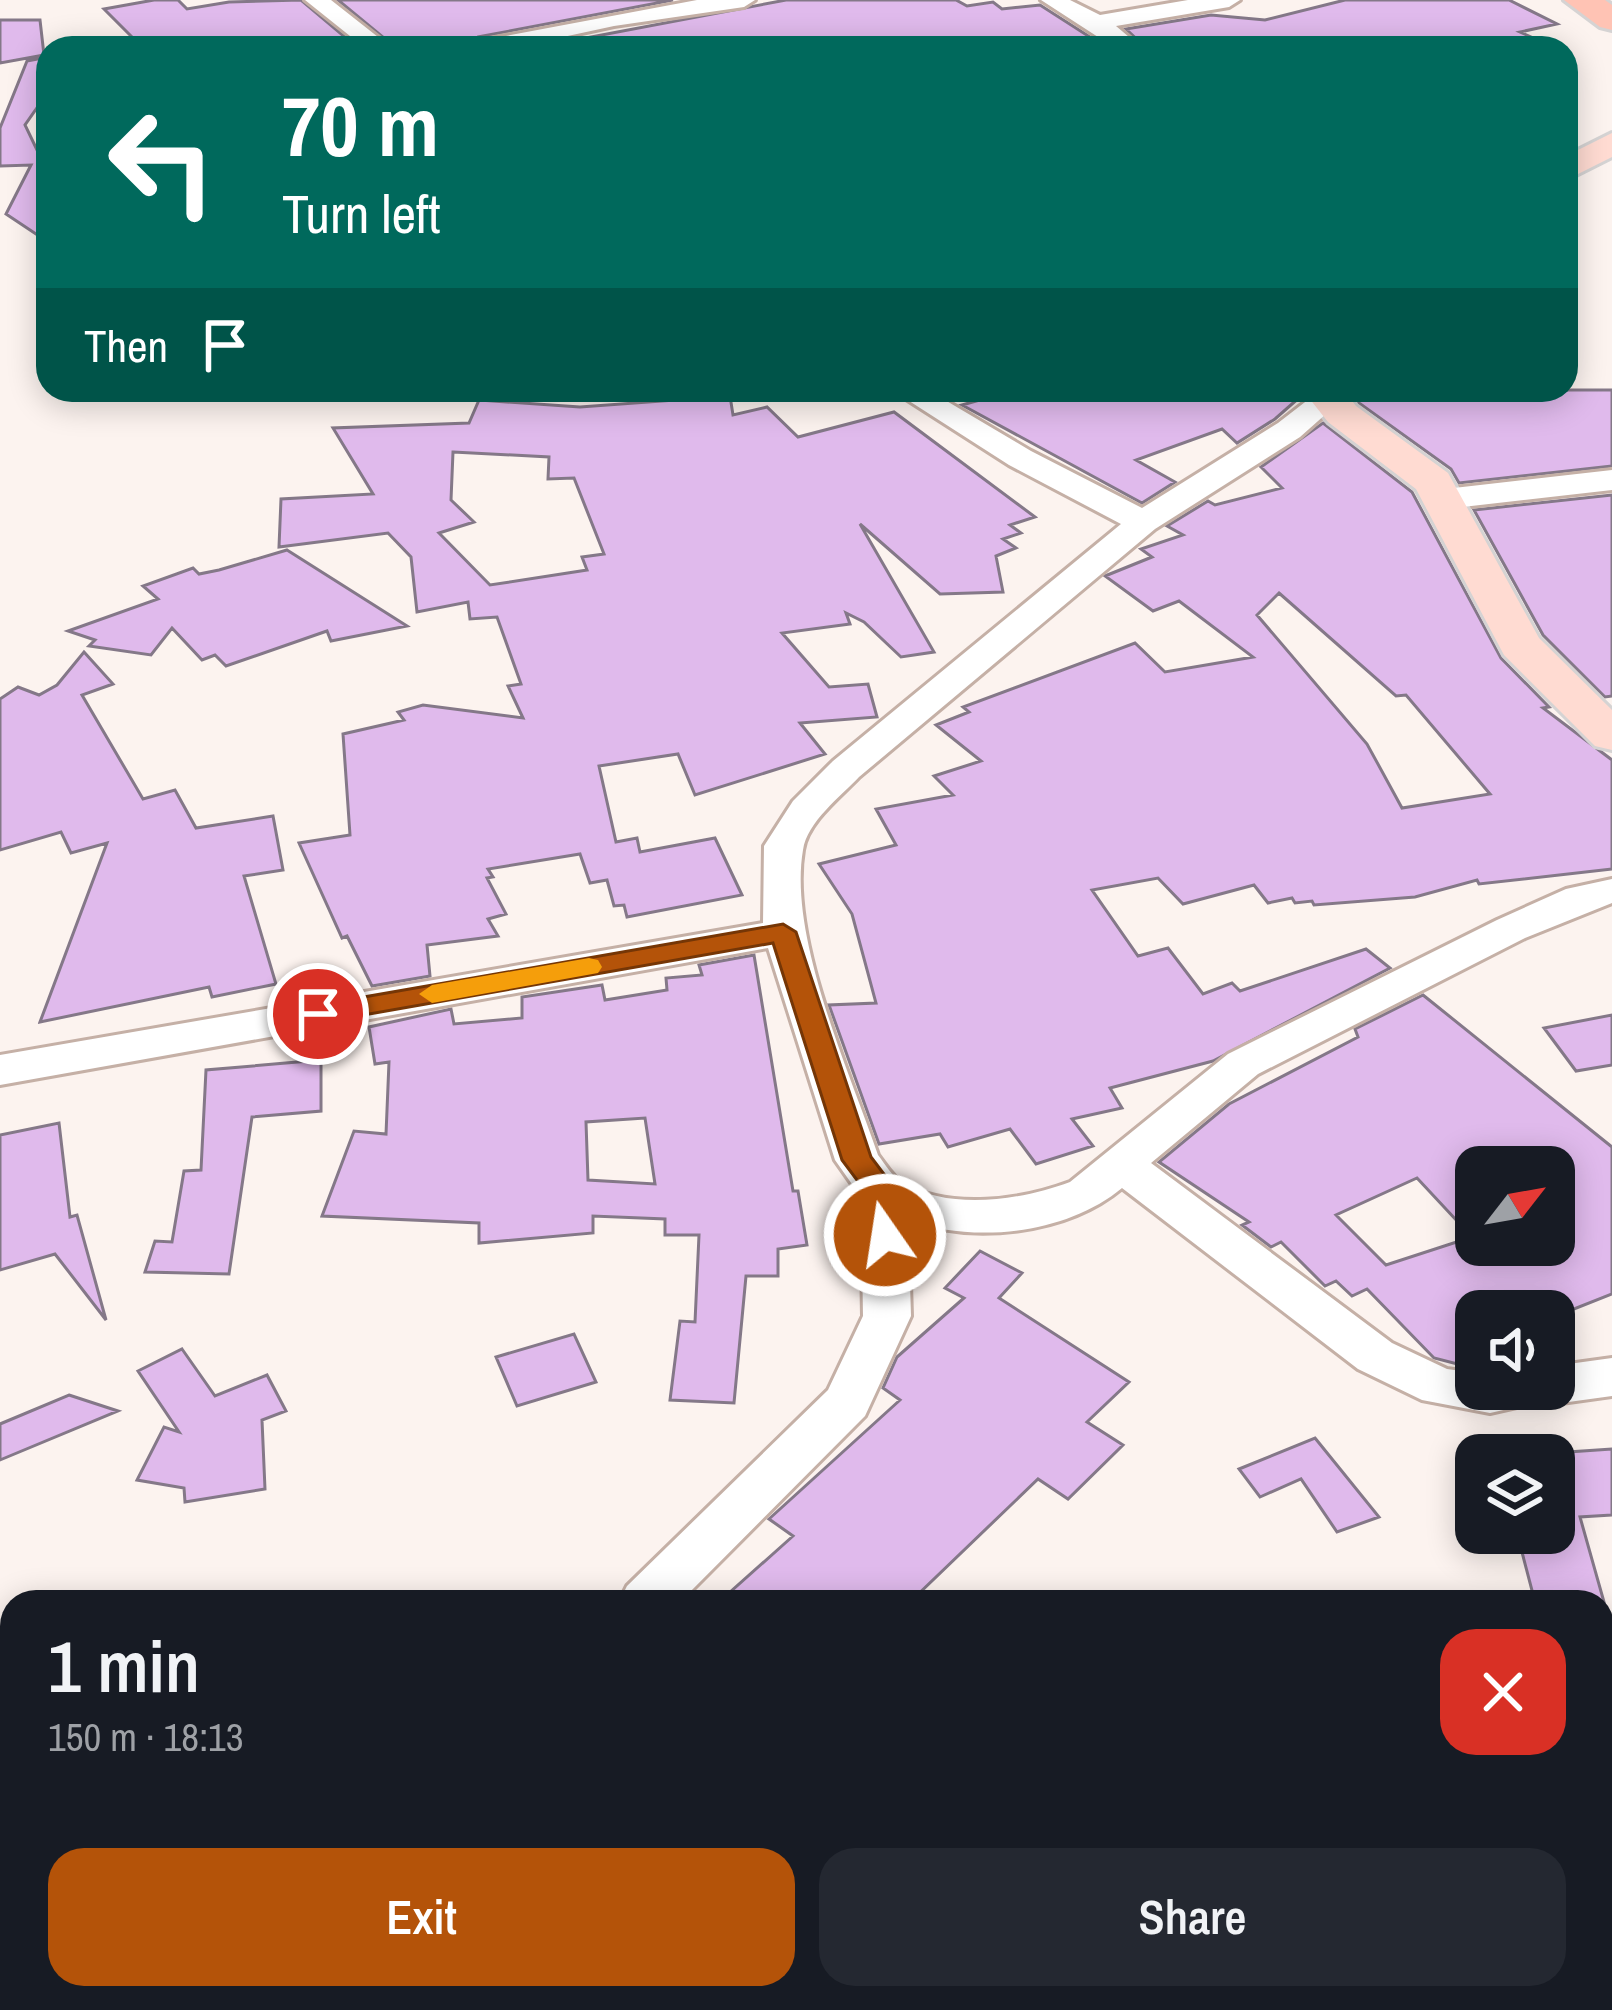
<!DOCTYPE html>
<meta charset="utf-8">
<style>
:root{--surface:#171b24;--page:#242831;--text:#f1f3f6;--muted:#9ea1a6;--accent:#b45309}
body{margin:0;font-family:"Archivo Narrow",sans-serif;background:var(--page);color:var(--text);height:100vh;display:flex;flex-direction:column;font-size:45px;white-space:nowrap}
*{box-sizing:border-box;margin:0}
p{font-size:39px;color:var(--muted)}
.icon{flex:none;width:66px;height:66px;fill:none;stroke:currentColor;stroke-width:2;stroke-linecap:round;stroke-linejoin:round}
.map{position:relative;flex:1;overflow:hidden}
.drawer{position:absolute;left:0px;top:1590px;width:1614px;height:420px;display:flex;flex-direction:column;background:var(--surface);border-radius:36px 36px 0 0;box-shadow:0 6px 30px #0003}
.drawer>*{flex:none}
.guide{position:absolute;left:36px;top:36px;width:1542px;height:366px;border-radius:36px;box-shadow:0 6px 30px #0003;background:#00695c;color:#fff;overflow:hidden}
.needle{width:78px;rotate:59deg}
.controls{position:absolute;left:1455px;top:1146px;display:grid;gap:24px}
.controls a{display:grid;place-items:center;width:120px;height:120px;border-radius:24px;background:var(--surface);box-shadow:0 6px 30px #0003;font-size:60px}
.pin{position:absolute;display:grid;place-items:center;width:102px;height:102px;color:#fff;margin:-51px;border:6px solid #fff;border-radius:50%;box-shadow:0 3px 12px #0007}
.me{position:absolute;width:132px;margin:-66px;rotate:347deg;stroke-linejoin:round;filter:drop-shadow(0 0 9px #0008)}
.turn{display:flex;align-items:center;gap:42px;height:252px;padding:0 48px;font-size:54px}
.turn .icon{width:156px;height:156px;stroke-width:2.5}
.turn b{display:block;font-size:84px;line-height:102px}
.then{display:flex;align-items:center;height:114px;padding:0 48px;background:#0003;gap:24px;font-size:45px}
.round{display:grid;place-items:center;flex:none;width:126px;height:126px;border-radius:36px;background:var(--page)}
.headline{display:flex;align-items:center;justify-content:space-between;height:204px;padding:0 48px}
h1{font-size:72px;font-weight:600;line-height:90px}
.cta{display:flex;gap:24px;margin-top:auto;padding:24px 48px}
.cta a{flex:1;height:138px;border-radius:36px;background:var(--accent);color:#fff;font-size:48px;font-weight:600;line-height:138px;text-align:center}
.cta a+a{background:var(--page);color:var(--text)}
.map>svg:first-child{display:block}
.building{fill:#e0baec;stroke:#847888;stroke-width:3;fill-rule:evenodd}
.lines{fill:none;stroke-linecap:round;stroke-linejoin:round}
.minor-casing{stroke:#c5b0a6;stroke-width:6}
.major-casing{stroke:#d5d3d3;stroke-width:6}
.highway-casing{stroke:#d5d3d3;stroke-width:6}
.minor{fill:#fff;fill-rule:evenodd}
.major{fill:#ffdbd2;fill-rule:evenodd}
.highway{fill:#ffc3b4;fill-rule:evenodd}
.route{fill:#b45309;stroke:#753606;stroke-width:3}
.slow{fill:#f59e0b}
</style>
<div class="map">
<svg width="1612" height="2010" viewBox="0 0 1612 2010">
<rect width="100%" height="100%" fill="#fcf3ef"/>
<path class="building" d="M154 0H178L187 9 229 2 301 0 358 48H143L104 9Z
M338 0H673L478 37 463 48H396Z
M786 0H956L967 6 993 2 1002 9 1040 5 1107 48H533Z
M1345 0H1509L1557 24 1520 32 1556 48H1146L1126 29 1211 15 1265 20Z
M0 20H40L44 55 0 63Z
M48 57V92L25 125 38 152 48 132V242L6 214 31 165 0 166V128L27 61Z
M1015 390H1308L1275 419 1237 443 1222 429 1136 460 1175 482 1142 503 962 405Z
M1355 390H1612V466L1459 483 1451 469 1359 403Z
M730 396 733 415 767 407 798 437 894 412 1035 517 1010 525 1021 533 1003 539 1016 548 996 556 1003 592 940 594 860 524 934 652 901 657 864 622 846 613 850 624 782 633 829 687 868 684 877 717 800 723 825 754 695 795 678 754 599 766 616 842 637 838 640 852 715 838 742 895 627 917 624 905 614 906 607 880 590 883 580 854 488 869 493 877 487 878 506 914 488 919 498 936 427 945 430 976 372 986 347 936 342 938 299 843 350 835 343 734 404 720 398 712 423 705 523 718 508 686 521 684 497 617 470 619 468 602 417 612 411 557 388 533 279 547 281 499 373 494 333 428 469 423 479 400 580 407ZM453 452 549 457 548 479 574 478 604 554 582 557 587 570 490 585 439 533 474 522 451 500Z
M1323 423 1412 492 1501 658 1549 707 1543 708 1612 760V869L1479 884 1477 880 1415 897 1314 905 1312 901 1295 903 1292 898 1268 903 1254 885 1183 904 1158 878 1092 890 1138 956 1168 948 1203 994 1232 983 1240 991 1366 949 1390 968 1213 1061 1110 1088 1122 1108 1072 1119 1093 1146 1036 1164 1010 1129 948 1147 940 1134 879 1144 829 1005 876 1003 852 914 819 864 896 845 876 809 953 795 934 776 981 761 936 725 969 712 963 707 1135 643 1165 672 1253 657 1179 601 1153 611 1105 576 1152 557 1141 549 1183 535 1167 526 1208 501 1215 505 1282 488 1261 467ZM1279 593 1396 696 1406 695 1490 794 1402 808 1367 744 1257 615Z
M1612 495V696L1605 697 1543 635 1474 510Z
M287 550 407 626 331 641 327 631 226 666 215 655 202 660 172 628 151 655 89 646 95 640 68 631 158 599 143 586 193 568 199 574 219 570Z
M84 652 113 684 82 695 143 799 175 790 196 828 273 816 283 870 244 876 276 984 212 997 209 987 40 1022 107 843 71 853 61 832 0 850V699L18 687 39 695 57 685Z
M754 955 793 1191H798L807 1245 778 1249V1276H746L734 1403 670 1400 680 1321 695 1322 699 1235H665V1219L593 1216V1233L479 1243V1223L322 1216 354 1131 386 1134 389 1062 375 1064 369 1027 451 1009 454 1024 522 1018V997L602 985 605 1000 667 990 666 978 702 975 699 965ZM645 1118 655 1184 588 1180 586 1122Z
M1423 995 1612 1147V1294L1569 1311H1476L1473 1368 1434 1358 1367 1289 1352 1296 1336 1281 1325 1286 1281 1242 1271 1247 1242 1225 1249 1222 1159 1162 1229 1104 1358 1037 1355 1029ZM1476 1167H1554V1245H1476ZM1417 1178 1472 1237 1386 1265 1336 1215Z
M1612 1015V1065L1576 1071 1544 1028Z
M321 1060V1111L252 1117 229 1274 145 1272 155 1241 172 1242 184 1171 201 1170 206 1070Z
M59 1123 70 1217 77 1215 106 1320 55 1254 0 1270V1135Z
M980 1251 1022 1273 999 1298 1129 1382 1087 1422 1123 1445 1068 1499 1038 1479 910 1602H719L793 1536 769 1519 900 1400 883 1388 897 1357 964 1298 945 1288Z
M574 1334 596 1382 517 1406 496 1357Z
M182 1349 215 1396 267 1375 286 1411 262 1420 265 1489 185 1502 184 1488 137 1480 164 1427 179 1432 138 1371Z
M69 1395 118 1411 0 1460V1424Z
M1315 1438 1379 1517 1337 1532 1301 1479 1260 1497 1239 1469Z
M1612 1449V1515L1580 1517 1604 1602H1535L1517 1533H1554V1453Z"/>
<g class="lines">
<g class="minor-casing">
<path id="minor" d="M305 0H331L392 48H365Z
M697 0H755L744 7 614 26 512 48H467L479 41Z
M1041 0H1070L1100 15 1188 0H1240L1229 7 1116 26 1142 48H1115Z
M892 390H928L1031 451 1142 508 1278 423 1318 392H1340L1344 398 1300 437 1155 529 859 777C841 796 807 822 803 850 788 937 849 1070 878 1155 885 1164 893 1178 903 1183 950 1211 1022 1200 1070 1182L1228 1054 1497 920 1566 889 1612 879V903L1525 938 1258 1074 1151 1163 1392 1343 1447 1369 1476 1373V1389H1554V1366L1612 1358V1396L1554 1404 1544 1401 1490 1413 1422 1400 1358 1369 1122 1188C1067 1234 974 1244 908 1220L911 1316 865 1416 680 1602H619L627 1586 828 1390 863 1316 861 1197 835 1160 768 948 0 1085V1055L763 923 764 846 793 801 833 761 1121 524 1009 465Z
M1612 470V490L1445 509 1429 499 1445 489Z
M198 1998H266L261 2010H192Z"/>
</g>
<g class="major-casing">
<path id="major" d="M1612 133V157L1566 180V156Z
M1313 390H1351L1349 397 1356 406 1448 473 1539 638 1612 710V750L1595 746 1504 655 1416 489 1328 422 1309 398Z"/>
</g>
<g class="highway-casing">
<path id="highway" d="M1564 0H1605L1612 5V30L1600 27Z"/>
</g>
<use href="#minor" class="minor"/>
<use href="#major" class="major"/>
<use href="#highway" class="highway"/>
</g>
<path class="route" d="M783 924 796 932 871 1157 899 1194 900 1235 895 1243H874L869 1196 842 1160 773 943 318 1023 305 1014 318 1005Z"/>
<path class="slow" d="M589 958 598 960 602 967 598 973 432 1003 419 994 432 985Z"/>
</svg>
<div class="controls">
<a><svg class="needle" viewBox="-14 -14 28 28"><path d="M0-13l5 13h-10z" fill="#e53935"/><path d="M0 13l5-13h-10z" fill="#9ea1a6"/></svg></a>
<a><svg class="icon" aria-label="sound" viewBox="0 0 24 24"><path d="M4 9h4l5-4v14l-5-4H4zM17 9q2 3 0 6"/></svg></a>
<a><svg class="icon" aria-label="layers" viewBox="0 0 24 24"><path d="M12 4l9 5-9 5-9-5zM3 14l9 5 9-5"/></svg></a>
</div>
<div class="pin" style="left:318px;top:1014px;background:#d93025"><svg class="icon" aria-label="arrive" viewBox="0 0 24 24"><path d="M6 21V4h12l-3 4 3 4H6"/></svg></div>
<svg class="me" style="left:885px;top:1235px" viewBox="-20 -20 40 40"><circle r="17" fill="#b45309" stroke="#fff" stroke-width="3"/><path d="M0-11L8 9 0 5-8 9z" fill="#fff"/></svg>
<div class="guide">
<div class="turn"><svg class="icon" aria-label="left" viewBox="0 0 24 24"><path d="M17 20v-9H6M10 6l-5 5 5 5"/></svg><div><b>70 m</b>Turn left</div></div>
<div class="then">Then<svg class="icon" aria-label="arrive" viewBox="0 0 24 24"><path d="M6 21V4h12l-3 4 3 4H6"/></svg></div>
</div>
<section class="drawer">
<div class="headline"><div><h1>1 min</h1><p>150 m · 18:13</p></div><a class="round" style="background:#d93025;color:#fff"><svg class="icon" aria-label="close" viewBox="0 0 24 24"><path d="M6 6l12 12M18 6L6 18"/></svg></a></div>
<div class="cta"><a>Exit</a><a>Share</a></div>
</section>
</div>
